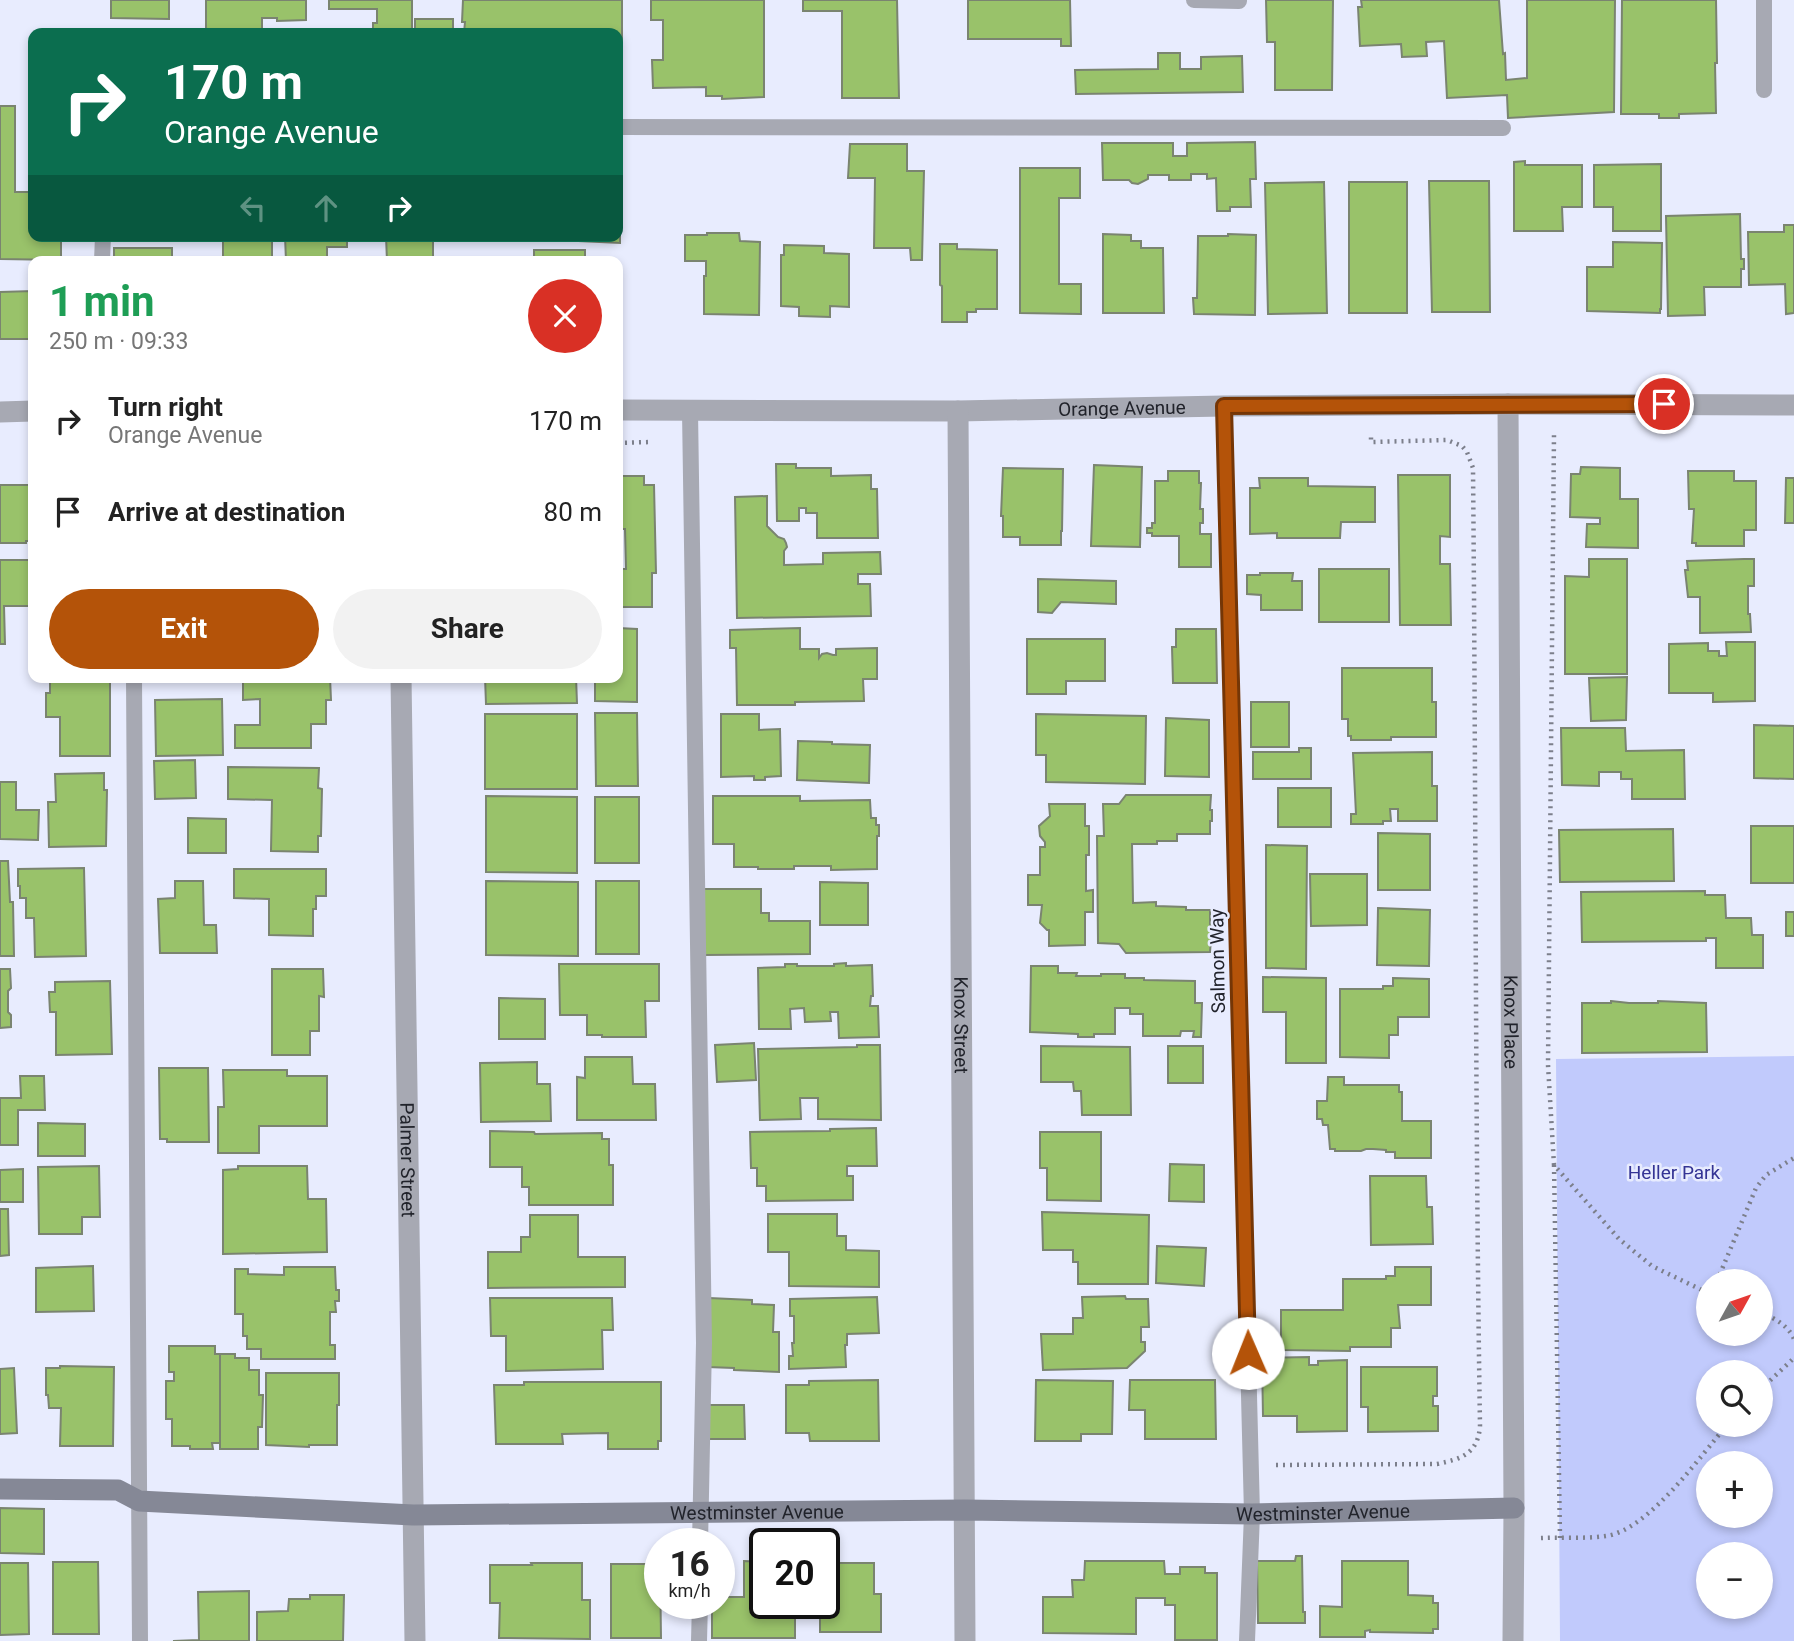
<!DOCTYPE html>
<meta charset="utf-8">
<style>
:root{--surface:#fff;--page:#f2f2f2;--text:#222;--muted:#767676;--accent:#b45309}
body{margin:0;font-family:Roboto,sans-serif;background:var(--page);color:var(--text);height:100vh;display:flex;flex-direction:column;font-size:26px;white-space:nowrap}
*{box-sizing:border-box;margin:0}
p{font-size:23px;color:var(--muted)}
.icon{flex:none;width:38px;height:38px;fill:none;stroke:currentColor;stroke-width:2;stroke-linecap:round;stroke-linejoin:round}
.map{position:relative;flex:1;overflow:hidden}
.side{position:absolute;left:28px;top:256px;width:595px;height:427px;display:flex;flex-direction:column;background:var(--surface);border-radius:14px;box-shadow:0 4px 10px #0003}
.side>*{flex:none}
.top-card{position:absolute;left:28px;top:28px;width:595px;height:214px;border-radius:14px;box-shadow:0 4px 10px #0003;background:#0b6e4f;color:#fff;overflow:hidden}
.needle{width:46px;rotate:50deg}
.buttons{position:absolute;left:1696px;top:1269px;display:grid;gap:14px}
.buttons a{display:grid;place-items:center;width:77px;height:77px;border-radius:50%;background:var(--surface);box-shadow:0 4px 10px #0003;font-size:35px}
.speed{position:absolute;left:644px;top:1528px;display:flex;gap:14px;font-size:35px;font-weight:700;text-align:center}
.speed>*{display:grid;place-content:center;width:91px;height:91px;border-radius:50%;background:var(--surface);box-shadow:0 4px 10px #0003;line-height:1}
.speed small{font-size:18px;font-weight:400}
.speed .limit{border:4px solid #111;border-radius:10px;background:#fff;color:#111}
.pin{position:absolute;display:grid;place-items:center;width:60px;height:60px;color:#fff;margin:-30px;border:4px solid #fff;border-radius:50%;box-shadow:0 2px 7px #0007}
.me{position:absolute;width:77px;margin:-38px;rotate:359deg;stroke-linejoin:round;filter:drop-shadow(0 0 5px #0008)}
.turn{display:flex;align-items:center;gap:24px;height:147px;padding:0 21px;font-size:32px}
.turn .icon{width:91px;height:91px;stroke-width:2.5}
.turn b{display:block;font-size:49px;line-height:60px}
.lanes{display:flex;align-items:center;height:66px;padding:0 21px;background:#0003;justify-content:center;gap:35px;direction:ltr}
.lanes .off{opacity:.35}
.round{display:grid;place-items:center;flex:none;width:74px;height:74px;border-radius:37px;background:var(--page)}
.head{display:flex;align-items:center;justify-content:space-between;height:119px;padding:0 21px}
h1{font-size:42px;font-weight:700;line-height:52px;color:#1e9e55}
.primary-button{display:flex;gap:14px;margin-top:auto;padding:14px 21px}
.primary-button a{flex:1;height:80px;border-radius:42px;background:var(--accent);color:#fff;font-size:28px;font-weight:700;line-height:80px;text-align:center}
.primary-button a+a{background:var(--page);color:var(--text)}
ul{padding:0;list-style:none}
li{display:flex;align-items:center;gap:21px;height:91px;padding:0 21px}
li div{flex:1}
li b{display:block;font-size:26px}
li em{font-style:normal}
.map>svg:first-child{display:block}
.green{fill:#c1cafc;fill-rule:evenodd}
.building{fill:#99c26a;stroke:#7a8470;stroke-width:2}
.lines{fill:none;stroke-linecap:round;stroke-linejoin:round}
.path{stroke:#7c7f8b;stroke-width:4.5;stroke-dasharray:2 5;stroke-linecap:butt}
.lane{stroke:#a7a9b3;stroke-width:16}
.street{stroke:#a7a9b3;stroke-width:21}
.secondary{stroke:#858896;stroke-width:21}
.route-casing{stroke:#753606;stroke-width:18}
.route{stroke:#b45309;stroke-width:12}
.labels{text-anchor:middle;stroke-width:5;stroke-linejoin:round;paint-order:stroke}
.street-label{font-size:19px;fill:#21232b;stroke:#e8ecfe}
.park-label{font-size:19px;fill:#343495;stroke:#e8ecfe}
</style>
<div class="map">
<svg width="1794" height="1641" viewBox="0 0 1794 1641">
<rect width="100%" height="100%" fill="#e8ecfe"/>
<path class="green" d="M1794 1056V1641H1560L1556 1059ZM1708 1281H1760V1334H1708ZM1708 1372H1760V1424H1708ZM1708 1463H1760V1516H1708ZM1708 1554H1760V1606H1708Z"/>
<path class="building" d="M111 0H169V19L111 18Z
M206 0H306V20L277 21V18H262V33H206Z
M329 0H412V33H373V23H377V9H329Z
M463 0H622V78H618V33H464L465 22H462Z
M651 0H764V97L722 99V96H706V87L653 88 652 60H663V20H651Z
M803 0H897L899 98H842V11H803Z
M968 0H1070L1071 46H1061V39H968Z
M1266 0H1333L1332 90H1275V42H1267Z
M1361 0H1499L1503 54 1505 53 1506 80 1527 78V0H1615L1614 112 1508 118 1507 95 1447 98 1444 41 1426 42 1427 56 1402 57 1401 44 1360 46 1358 7H1362Z
M1622 0H1716L1717 63H1715L1716 113 1679 114V118H1659V114H1621Z
M415 19H453V33H415Z
M1158 53H1180V69H1201V57L1242 56 1243 92 1076 94 1075 70 1158 69Z
M0 106H15V192H33V236H61V260L0 259Z
M1255 142 1256 179H1250L1251 207H1230V211H1217L1216 178 1207 179V174H1191V180H1169V175H1148V179L1138 184 1132 183 1129 180H1103L1102 143H1173V156H1187V143Z
M850 144H907V171H924L922 260H911L910 248H874L875 178H848Z
M1525 161V165H1582V207H1562L1563 231H1514V162Z
M1661 164V231H1613V207H1594V165Z
M1020 168H1080V198H1059V284H1081V314L1020 313Z
M1429 181H1489L1490 312H1432Z
M1324 182 1327 313 1268 314 1265 183Z
M1349 182H1407V313H1349Z
M618 209H620V243L579 241V236H618Z
M1740 214 1741 259H1744V269H1741V287H1704L1705 315 1668 316 1666 216Z
M1784 225H1794V313L1786 314 1785 284 1749 285 1748 232H1784Z
M707 233H739L740 241 760 242 759 315 704 314V276H706V261H685V235H707Z
M1103 234 1131 235V241H1141V248H1163L1164 313H1103Z
M1228 234 1256 235 1255 315 1194 314 1193 298H1197L1198 236H1228Z
M116 236H170V238H116Z
M223 236H272V261H223Z
M285 236H347V247H327V261H286Z
M386 236H433V261H387Z
M1613 242 1662 243 1661 309H1660V313L1587 311V267H1613Z
M940 244H957V249L997 250V309H976V312H967V322H942V286L940 285Z
M784 245 824 246V253L849 254V307L830 306V317L799 316V307L781 306V255H784Z
M114 248H172V261H114Z
M534 250H585V261H534Z
M33 291V339H0V292Z
M776 464H796V468H831V476L871 475V489H877L878 538H817V513H806V508H799V521H777Z
M1094 465 1142 467 1140 547 1091 546Z
M1581 467 1620 468V499H1638V548L1586 547 1587 524H1600V518L1570 517 1571 474H1580Z
M31 468H33V526H31V541H26V543H0V485H31Z
M1003 468 1063 469 1062 531H1061V545H1020V537H1003V516H1001Z
M1168 471H1199V483H1201L1200 509H1203V523H1200V534H1211V567H1179V536H1152V533H1147V528H1152V523H1155V481H1168Z
M1688 471H1734V481H1756V530H1744V546H1696V543H1692L1694 509H1689Z
M1398 475H1450V537L1440 536V564H1450L1451 625H1400Z
M621 476H644V485H654L656 573H652V607H618V569H626L625 529H618V485H621Z
M1259 478H1308V486L1375 487V522H1341L1340 538H1277V533L1250 534V488H1260Z
M1786 478H1794V523H1785Z
M767 496V526L778 537 784 539 786 543 787 547 784 551V565L823 564V553L880 552 881 574H858V584H870L871 616 737 618 735 497Z
M1589 559H1627V674H1565V576L1589 577Z
M1744 559H1754V586H1748V614H1750L1751 632 1700 633V597H1688L1685 570H1688L1687 561Z
M0 560H33V606H4L5 644H0Z
M1319 569H1389V622H1319Z
M1260 573H1293L1292 581H1302V610H1261V595L1247 594V575H1260Z
M1038 579 1116 581V604L1061 602 1052 613 1038 612Z
M618 628 637 629V702L595 701V677H618Z
M800 628V649H819V658L822 654 827 653 833 655H836V649L877 648V679H863L864 701 795 702V705H737L736 648H730V630Z
M1176 629H1216L1217 683H1173L1172 647H1176Z
M1027 639H1105V681H1066V694H1027Z
M1726 642H1755V701L1713 702V693H1669V644L1708 643V651H1719V656H1727Z
M1342 668H1432V702H1436V737H1391V740H1351V736H1348V719H1342Z
M50 677 110 678V756H60V717H46V693H50Z
M243 677H330L331 700H326V724H311V748H235V725H260V699L243 700Z
M485 677H576L577 703 486 704Z
M1627 677 1626 720 1591 721 1589 678Z
M222 699 223 755 156 756 155 700Z
M1251 702H1289V747H1251Z
M595 713H637L638 786H596Z
M485 714H577V789H485Z
M721 714H759V730L780 729 781 776 765 777V780H754V776L721 777Z
M1036 714 1146 716 1145 784 1046 782V755H1036Z
M1166 718 1209 720V777L1165 776Z
M1754 725 1794 726V779L1754 778Z
M1561 728H1625L1626 751 1684 750 1685 799H1632V779H1621V772H1599V786L1562 785Z
M798 741 832 742V744L870 745 869 783 797 780Z
M1299 748H1311V779H1253V752H1299Z
M1432 752V786H1437V821H1398V809H1390L1391 821H1383V824H1351V814H1356L1353 753Z
M195 760 196 798 155 799 154 761Z
M228 767 319 768 318 788 322 789 321 836H318V852L271 851 272 800 228 799Z
M104 773V790H107L106 846 49 847 48 802H56L55 774Z
M0 782H16V810H39L38 840 0 839Z
M1278 788H1331V827H1278Z
M1126 795H1211L1210 810H1212V821H1210V834H1177V841H1157V844H1132L1133 903 1156 902V906L1186 907V910H1210V925L1212 926 1210 952 1126 953 1119 944 1098 943 1097 836H1104L1103 804H1119Z
M486 796 577 797V873L486 872Z
M713 796H800V801L870 800 871 818H876V825H879V836H877V869L831 870V866H794V869H758V867H734V844H713Z
M595 797H639V863H595Z
M1049 804H1085V826H1089V855H1086V891L1093 890V912H1085V945L1049 946V930H1047L1040 923 1042 905H1028V875H1040V847H1045V842L1040 836 1039 826 1050 816Z
M188 818 226 819V853H188Z
M1751 826H1794V883H1751Z
M1673 829 1674 881 1560 882 1559 830Z
M1378 833 1430 834V890H1378Z
M1266 845 1307 846 1306 969 1266 968Z
M0 861H8L10 902H13L14 956H0Z
M84 868 86 956 35 957 34 918H26V898H20V886H18V869Z
M234 869H326V896H316V909H313V936L269 935V899L234 898Z
M1310 874H1367V925L1311 926Z
M175 881H203L204 925H216L217 953H160L158 899 175 898Z
M486 881 578 882V956L486 955Z
M596 881H639V954H596Z
M820 882 868 883V925H820Z
M704 889H761V913H769V921H810V954L704 955Z
M1705 891V895H1725L1726 918H1751L1752 935H1763V968H1716V938H1706V941L1582 942 1581 892Z
M1378 908 1430 910 1429 966 1377 965Z
M1786 912H1794V936H1786Z
M846 963V966L872 965 873 996H871L870 1006H878L879 1037 839 1038 838 1012H830L831 1021 805 1022 804 1008 790 1009 791 1029H759L758 968 785 967V964H797V966H834V964Z
M559 964H659V1001H645L646 1037H602V1035H587V1015H560Z
M1031 966H1058V973H1077L1076 976H1101V974H1125V978H1144V980L1195 981V1003H1202L1201 1037H1193L1194 1031H1181L1180 1036H1143V1014H1130V1008H1115V1034H1094V1037H1078V1034L1030 1032Z
M0 969H10L11 988 8 991V1012L11 1015V1027L0 1028Z
M272 969H323L324 997 319 996V1031H310V1055H272Z
M1263 977 1326 978V1063H1286V1012H1263Z
M1393 978 1429 979V1017H1398V1035H1389V1058L1340 1057V989H1383V986H1393Z
M110 981 112 1054 56 1055V1012H50L49 992H55V982Z
M499 998 545 999V1039H499Z
M1611 1001 1629 1003H1658V1001L1706 1003 1707 1052 1582 1053V1003H1611Z
M754 1043 756 1080 717 1082 715 1045Z
M857 1045H880L881 1120 818 1119V1098H800L801 1119 760 1120 758 1049 857 1047Z
M1041 1046 1130 1047 1131 1115H1082L1081 1091H1074L1073 1082H1041Z
M1168 1046H1203V1083H1168Z
M585 1057H632L633 1084H655L656 1120H577V1077L585 1078Z
M537 1062V1084H550L551 1121 481 1122 480 1063Z
M159 1068H208L209 1142H167V1139H160Z
M223 1070H287V1076H327V1126H259V1153H218V1107H224Z
M20 1076H44L45 1110H18V1145H0V1098H21Z
M1328 1077H1344V1085H1399V1092H1402V1121H1431V1158H1395V1152H1386V1150L1373 1149H1366L1361 1151H1335V1149H1330L1328 1125H1323L1322 1119H1317V1101H1327Z
M38 1123 85 1124V1156H38Z
M876 1128 877 1166H847V1176H853V1200L766 1201V1186H757V1168H751L750 1132 830 1131V1129Z
M490 1131 534 1132 535 1134 602 1133V1139H609V1165H613V1205H529V1187H522V1167H490Z
M1040 1132H1101V1201L1047 1200V1168H1040Z
M1170 1164 1204 1165V1202L1169 1201Z
M99 1166 100 1217H82V1234H39L38 1167Z
M238 1166H307L308 1199H326L327 1252 223 1254V1170L238 1169Z
M23 1169V1202H0V1170Z
M1370 1176H1426L1427 1207H1432L1433 1244 1371 1245Z
M0 1209H8L9 1255 0 1256Z
M1042 1212 1149 1215 1148 1284H1078V1262H1073V1250H1043Z
M768 1214H837V1236H846V1250L879 1251V1287L789 1286V1252H768Z
M530 1215H578V1257H625V1287L488 1288V1252H521V1237H530Z
M1157 1246 1206 1248 1204 1286 1156 1283Z
M93 1266 94 1311 36 1312V1268Z
M284 1267H335L336 1290H339V1301H335L336 1312H330V1345H335V1359H261V1349H247V1336H243V1314H235V1269H248V1274L284 1275Z
M1395 1267H1431V1305H1398L1400 1328H1391V1347H1350V1351L1281 1350V1310H1343V1279H1386V1276H1395Z
M1125 1296 1126 1299H1148L1149 1327H1141V1342H1145V1351L1127 1368 1043 1370 1041 1334H1073V1318H1083L1082 1297Z
M877 1297 879 1333 847 1334V1345H845L846 1367 789 1369V1356H793L792 1343H794V1316H790V1299Z
M490 1298H612L613 1330H602L603 1369 506 1371V1336H491Z
M709 1298 752 1300V1304L774 1305 773 1332H779V1372L734 1370V1368L708 1367Z
M169 1346H215V1354H220V1443H212L213 1449H190V1446H172V1419H166V1381H174V1372H169Z
M220 1354H235V1358H249V1370H259V1395H263L262 1427H258V1449H220Z
M1309 1357V1365H1318V1361L1347 1360V1431L1297 1432V1416H1263L1262 1358Z
M60 1366 114 1367 113 1446H60L61 1408H49L48 1395H46V1368H60Z
M1361 1367H1437V1396H1433V1406H1438V1431L1368 1432V1407H1361Z
M14 1368 17 1433 0 1434V1369Z
M266 1373H339V1405H337V1445H309V1447L266 1445Z
M878 1380 879 1441H810L809 1433H786V1385H809V1381Z
M1036 1380 1113 1381 1112 1434H1081V1441H1035Z
M1130 1380H1215L1216 1439H1145V1410H1129Z
M524 1382H661V1441H658V1449H608V1433L562 1434 563 1444H496L494 1385H524Z
M707 1405H744L745 1439H708Z
M0 1508 44 1509V1554L0 1553Z
M1296 1556H1302L1303 1612H1305V1623H1258L1257 1561H1295Z
M744 1561 765 1562V1603H795V1638H712V1603H719V1597H744Z
M1085 1561H1164L1165 1574H1180V1567H1205V1573H1217V1640H1175V1605H1165V1598H1136V1634L1043 1633V1597H1073L1072 1580H1084Z
M1342 1561H1408V1595L1433 1596V1603H1438V1629H1433V1633L1370 1632V1630L1365 1631V1637H1320V1606L1342 1607Z
M53 1562H98L99 1634H53Z
M0 1563H28L29 1634 0 1635Z
M531 1563H582V1600H590V1639L499 1638 500 1603H490V1565H532Z
M824 1563H874V1594H881V1632H820V1603H824Z
M611 1564H660L661 1638H611Z
M249 1591V1641H173L199 1640 198 1592Z
M310 1595H344L343 1641H257V1612L288 1611 289 1599H310Z"/>
<g class="lines">
<path class="path" d="M618 443 651 442
M1554 1165 1548 1065 1554 435H1558
M1717 1281 1756 1188 1766 1175 1794 1158
M1760 1312C1774 1318 1788 1325 1794 1339
M1760 1390 1794 1358
M1276 1465 1437 1464C1461 1459 1478 1454 1480 1426 1475 1107 1476 788 1473 468L1467 452 1462 446 1447 440 1371 442V434H1370
M1541 1538C1562 1537 1585 1539 1606 1536 1649 1530 1700 1456 1728 1424
M1560 1538 1554 1165 1619 1239 1652 1266 1708 1293"/>
<path class="lane" d="M1194 0 1239 1
M1764 90V0
M618 127 1503 128
M102 261 103 236
M1224 406 1252 1514 1247 1641
M690 411 704 1343 700 1544
M134 677 140 1641
M699 1641 700 1603"/>
<g class="street">
<path id="s1" d="M1508 404 1514 1508 1513 1641"/>
<path id="s2" d="M618 410 958 411 1224 406 1508 404 1794 405"/>
<path id="s3" d="M958 411 965 1641"/>
<path d="M0 412 33 411"/>
<path id="s4" d="M401 677 415 1641"/>
</g>
<path class="secondary" id="s5" d="M0 1489 118 1490 139 1501 413 1515 965 1510 1252 1514 1514 1508"/>
</g>
<g class="lines">
<g class="route-casing">
<path id="route" d="M1248 1353 1224 406 1664 404"/>
</g>
<use href="#route" class="route"/>
</g>
<g class="labels">
<g class="street-label">
<text dy="7" stroke="none"><textPath href="#s2" startOffset="504">Orange Avenue</textPath></text>
<text transform="translate(1217 961) rotate(-91)" y="7">Salmon Way</text>
<text dy="7" stroke="none"><textPath href="#s1" startOffset="618">Knox Place</textPath></text>
<text dy="7" stroke="none"><textPath href="#s3" startOffset="614">Knox Street</textPath></text>
<text dy="7" stroke="none"><textPath href="#s4" startOffset="483">Palmer Street</textPath></text>
<text dy="7" stroke="none"><textPath href="#s5" startOffset="760">Westminster Avenue</textPath></text>
<text dy="7" stroke="none"><textPath href="#s5" startOffset="1326">Westminster Avenue</textPath></text>
</g>
<g class="park-label">
<text x="1674" y="1179">Heller Park</text>
</g>
</g>
</svg>
<div class="buttons">
<a><svg class="needle" viewBox="-14 -14 28 28"><path d="M0-13l5 13h-10z" fill="#e53935"/><path d="M0 13l5-13h-10z" fill="#767676"/></svg></a>
<a><svg class="icon" aria-label="search" viewBox="0 0 24 24"><circle cx="10" cy="10" r="6"/><path d="M15 15l6 6"/></svg></a>
<a>+</a>
<a>−</a>
</div>
<div class="speed"><div>16<small>km/h</small></div><div class="limit">20</div></div>
<div class="pin" style="left:1664px;top:404px;background:#d93025"><svg class="icon" aria-label="arrive" viewBox="0 0 24 24"><path d="M6 21V4h12l-3 4 3 4H6"/></svg></div>
<svg class="me" style="left:1248px;top:1353px" viewBox="-20 -20 40 40"><circle r="19" fill="#fff"/><path d="M0-13L10 11 0 6-10 11z" fill="#b45309"/></svg>
<div class="top-card">
<div class="turn"><svg class="icon" aria-label="right" viewBox="0 0 24 24"><path d="M7 20v-9h11M14 6l5 5-5 5"/></svg><div><b>170 m</b>Orange Avenue</div></div>
<div class="lanes"><svg class="icon off" aria-label="left" viewBox="0 0 24 24"><path d="M17 20v-9H6M10 6l-5 5 5 5"/></svg><svg class="icon off" aria-label="ahead" viewBox="0 0 24 24"><path d="M12 20V5M6 11l6-6 6 6"/></svg><svg class="icon" aria-label="right" viewBox="0 0 24 24"><path d="M7 20v-9h11M14 6l5 5-5 5"/></svg></div>
</div>
<section class="side">
<div class="head"><div><h1>1 min</h1><p>250 m · 09:33</p></div><a class="round" style="background:#d93025;color:#fff"><svg class="icon" aria-label="close" viewBox="0 0 24 24"><path d="M6 6l12 12M18 6L6 18"/></svg></a></div>
<ul>
<li><svg class="icon" aria-label="right" viewBox="0 0 24 24"><path d="M7 20v-9h11M14 6l5 5-5 5"/></svg><div><b>Turn right</b><p>Orange Avenue</p></div><em>170 m</em></li>
<li><svg class="icon" aria-label="arrive" viewBox="0 0 24 24"><path d="M6 21V4h12l-3 4 3 4H6"/></svg><div><b>Arrive at destination</b></div><em>80 m</em></li>
</ul>
<div class="primary-button"><a>Exit</a><a>Share</a></div>
</section>
</div>
